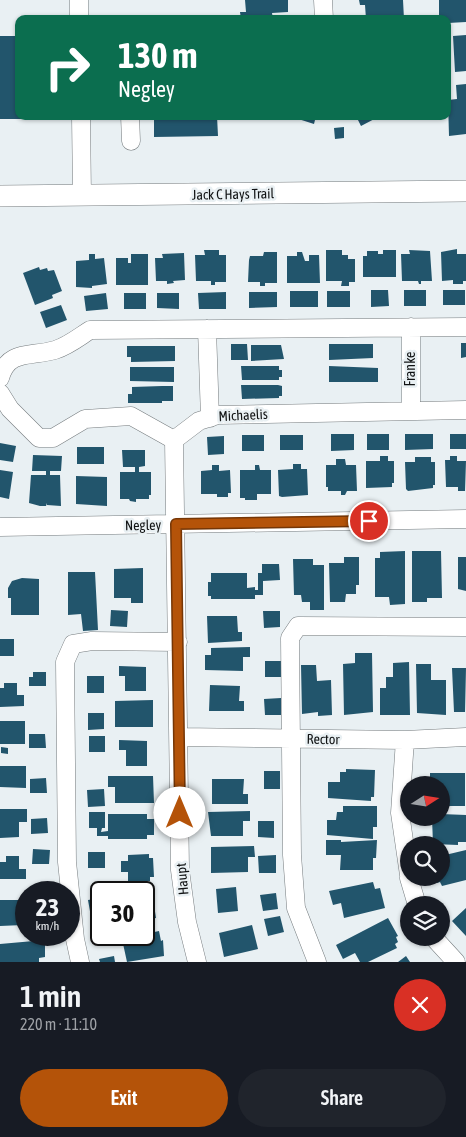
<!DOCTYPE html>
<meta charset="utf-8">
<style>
:root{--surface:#171b24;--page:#20242c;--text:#f1f3f6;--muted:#9ea1a6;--accent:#b45309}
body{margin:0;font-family:"Asap Condensed",sans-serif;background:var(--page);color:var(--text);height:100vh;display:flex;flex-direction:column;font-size:19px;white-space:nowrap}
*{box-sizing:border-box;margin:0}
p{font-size:16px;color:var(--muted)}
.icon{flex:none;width:28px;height:28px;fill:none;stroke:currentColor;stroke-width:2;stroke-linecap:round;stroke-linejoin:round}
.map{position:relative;height:962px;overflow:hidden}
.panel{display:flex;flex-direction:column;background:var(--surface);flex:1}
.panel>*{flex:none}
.guide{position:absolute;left:15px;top:15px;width:436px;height:105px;border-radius:10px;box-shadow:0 1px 4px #0004;background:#0b6e4f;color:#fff;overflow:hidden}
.needle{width:32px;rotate:78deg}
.tools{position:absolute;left:400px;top:776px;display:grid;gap:10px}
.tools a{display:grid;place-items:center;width:50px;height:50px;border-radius:50%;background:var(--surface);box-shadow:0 1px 4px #0004;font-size:25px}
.speed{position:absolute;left:15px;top:881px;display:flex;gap:10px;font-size:25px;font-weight:700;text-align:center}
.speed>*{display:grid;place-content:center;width:65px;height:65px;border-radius:50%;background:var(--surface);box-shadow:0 1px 4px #0004;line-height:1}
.speed small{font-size:12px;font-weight:400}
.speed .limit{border:2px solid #111;border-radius:8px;background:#fff;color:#111}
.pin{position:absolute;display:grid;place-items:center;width:42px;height:42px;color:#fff;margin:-21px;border:2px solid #fff;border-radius:50%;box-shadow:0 1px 5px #0007}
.me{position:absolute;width:55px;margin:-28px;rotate:0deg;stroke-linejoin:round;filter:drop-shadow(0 0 4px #0008)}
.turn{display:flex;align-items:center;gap:18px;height:105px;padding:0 20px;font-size:22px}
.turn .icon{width:65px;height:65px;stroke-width:2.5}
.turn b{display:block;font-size:35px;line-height:42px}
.round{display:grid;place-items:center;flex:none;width:52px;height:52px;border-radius:26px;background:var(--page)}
.head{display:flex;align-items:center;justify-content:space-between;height:85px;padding:0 20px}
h1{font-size:30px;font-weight:600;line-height:38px}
.primary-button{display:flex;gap:10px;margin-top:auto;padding:10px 20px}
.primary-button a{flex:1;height:58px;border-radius:30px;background:var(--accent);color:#fff;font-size:20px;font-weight:600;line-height:58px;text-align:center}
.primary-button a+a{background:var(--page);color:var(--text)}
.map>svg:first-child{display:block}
.building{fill:#22556c}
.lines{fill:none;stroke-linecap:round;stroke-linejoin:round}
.minor-casing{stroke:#757b7e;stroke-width:19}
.major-casing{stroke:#757b7e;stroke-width:22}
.minor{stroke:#fff;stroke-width:18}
.major{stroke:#fff;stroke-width:21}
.route-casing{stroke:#753606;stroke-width:12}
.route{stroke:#b45309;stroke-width:9}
.labels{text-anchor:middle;stroke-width:5;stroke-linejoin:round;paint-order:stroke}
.street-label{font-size:14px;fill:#101213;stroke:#e9f0f3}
</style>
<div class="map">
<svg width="466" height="962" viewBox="0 0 466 962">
<rect width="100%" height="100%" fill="#e9f0f3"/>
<path class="building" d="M245 0H288V12L272 13 273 19H241L240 12H246Z
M359 0H403L404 19H366L365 5H360Z
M439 0H466V22L448 23V19H439Z
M466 35V71L455 72 453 36Z
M0 36H19V116H28V119H0Z
M466 84V134L449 136 448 100 457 99 456 85Z
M154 116H217L218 136 154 137Z
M289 116H316L314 124Z
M356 116H380L361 126Z
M344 127V138L335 139 334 128Z
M457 249V254H466V281H463V284H453V280L442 281 441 252Z
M204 250H219V255H226V282H215V285H211V281H196L195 255H205Z
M326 250H342V255H348V259H355V282H349V286H341L342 281H326Z
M383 250H396V277H363V256H367V251H378V254H383Z
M409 250 430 251 432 281H421V284H419L418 281H402L401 254H410Z
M264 252H277V283H265V286H260V282H248L249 260 250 256H263Z
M297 252H302L305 261H309V255H319L320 283H287V256H297Z
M184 253 185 280 173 281 174 283 167 284V281H156L155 258H163L162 254Z
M89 254H95V259L104 258 107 284 92 286V288L76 287V261L89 260Z
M131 254H148V285H116V258H128V263H131Z
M39 267 40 270 47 268 48 271 54 270 62 291 52 295 53 298 35 305 23 273Z
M371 290H388L389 306 371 307Z
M404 290H426V306H404Z
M443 290H465V305H443Z
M290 291H318V307H290Z
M327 291H350V307H327Z
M226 292V309H199L198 293Z
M249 292H277V307L249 308Z
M106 293 108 309 86 311 84 296Z
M124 293H146V309H124Z
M157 293H179V309L157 308Z
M61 305 67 320 46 328 40 312Z
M461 343H466V357L461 358Z
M231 344H247L248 360H231Z
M329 344H373V358L329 360Z
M251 345H281L284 359 251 361Z
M127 346H175V361L131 362V357H127Z
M241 366H279V370H282V377H279V380H242Z
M329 366 378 368V382H329Z
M130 367H174V382L130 381Z
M241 385H278L282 386V396H279V398L242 399Z
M162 386H173V401H162V403H128V394H132V387Z
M331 434H354V450L331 451Z
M367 434H389V450H367Z
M405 434H433V449L405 450Z
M450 434H466V449H450Z
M242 435H264V451H242Z
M280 435H303V450H280Z
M224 436V454L208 455 207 437Z
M0 443 16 446 13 462 0 460Z
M77 447H104V464H77Z
M122 450H145V466L139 467V472H151V495H149V499H136V502L130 501 129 499H120V472H135V467H123Z
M33 455 62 456 61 471H50V475H60L61 506 47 505V503L46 506H40L29 503 31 475H46V471H32Z
M380 456H388V461H394V483H392V487L366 488V461H380Z
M450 456H457V461H466L465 491H458V487H446L445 460H450Z
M415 457H431V462H435V485H433V488L408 491 406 489 405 462H415Z
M336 459H345L346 465H356L357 491H347L345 495H341V491H328V487H326V465H336Z
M293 464H301V469H307L308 495 282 497 279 496 278 470 293 469Z
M212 465H219V471L230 470 231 493H228V497H217V494H201V471L212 470Z
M255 465H259L260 470H271V494H257V500H245V498H240V470H255Z
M0 470 13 472 9 499 0 497Z
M76 476 107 477V506L76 504Z
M405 551V604L390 605 389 597H375V558H380V552Z
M412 551H441L442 598H427V602H412Z
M344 557H359V585H356V594H346L345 602H330L329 563H344Z
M458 557H466V591L458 589Z
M293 559H313V565H324V610H310V602H302L301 595H294Z
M262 564H279L280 580 263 581V595H255V599H211V596H208V582H211V573H247V588L255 587V590H258V573H262Z
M143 568V603H131V598H114V569Z
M68 572H95L98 630 83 631 81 614 68 615Z
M22 578 39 579V615H11V598H8V588L12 581Z
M111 610 128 611 127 627 110 626Z
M263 611H280V627L264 628Z
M207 616H237L238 632H242V641L208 643Z
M0 639H14V656H0Z
M250 647V657H243V671L205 670V655H211V648Z
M355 653H372L373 712 344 715 343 664 355 663Z
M265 661H281L282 677H265Z
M409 662 410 715H380V688H386V677H393V663Z
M416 664H431V680H446V715L417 713Z
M301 665H316L317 681 331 680 332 715 318 716V712L302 714Z
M119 666 146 667V691H125V676H119Z
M452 668H466L465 712H454Z
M33 672H46V686H29V677H33Z
M87 676H104V693H87Z
M4 683H17V695H24V706L0 707V688H4Z
M210 685 240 686 239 701H244V711H209Z
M281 698V715H265L264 699Z
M153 700V727H115V701Z
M88 713H104V729L88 730Z
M0 721H25V744H0Z
M29 734H45L46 748H29Z
M89 736H105V752H89Z
M119 740 147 741V766H126V750H119Z
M1 747 8 748V754L1 753Z
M0 766H26V788L0 787Z
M346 769 375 770 374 797H371V801L328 798V782H340V772H346Z
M264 771H280V789H264Z
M430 773H465V806H441V785H430Z
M108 776H153L154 803H115V787H108Z
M46 778 47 793H30V779Z
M212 779H244L243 794H248V804H212Z
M104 789 105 806 88 807 87 790Z
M343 806H377V827H373V839L327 835V820H336L337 812H343Z
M0 809H27V822H19V837L0 838Z
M250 811V821H243V836H211L208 812Z
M89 812H105V828H102L101 832 108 831V814H147V819H154V835H147V839H108V836H97V828H89Z
M441 814 466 815V842H458V845L433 844 432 818H441Z
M47 818 48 833 31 834V819Z
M258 821H274V838L258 837Z
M326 840H341V842L377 840 376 858H373V870H340L341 855H326Z
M254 846 255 857H248V872L211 873V847Z
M33 849 50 850 49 864H32Z
M466 850V880L442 886 440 882 437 883 435 878H441V856Z
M88 852H105V868H88Z
M149 854V858H153L154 877H150V881L128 882V872H121V861H128V855Z
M276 855V873H259L258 856Z
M6 856H19V869H26V879H0V862H6Z
M373 882 375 889 380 888 385 908 344 918 341 903 333 905 329 891Z
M236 887 238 911 218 913 216 889Z
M152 892 156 918 144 920V894Z
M276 893 278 909 263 911 260 895Z
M101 898V916L91 917 88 900Z
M0 900H23V925L0 926Z
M466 908V936L452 921Z
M280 916 284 932 268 936 264 919Z
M388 918 398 936 396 937 398 942 395 944 397 948 368 962H360L355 953 343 959 336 945Z
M252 925 258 949 224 957 219 933Z
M159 931 161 941 163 940 164 956 127 962 122 939Z
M45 940V957L39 958V962H0V944Z
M114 956 115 962H100L99 959Z
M406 956 410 962H398Z"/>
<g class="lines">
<g class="minor-casing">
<path id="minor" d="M79 0V19
M323 0 324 19
M81 116 82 196
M130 116 131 141
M411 327V411
M207 329 210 418
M0 378C8 349 31 357 55 350 68 346 79 337 90 330L466 327
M0 393 10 409 39 438H53L85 419 131 416 174 440
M174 440 180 870 187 922 197 962
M174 440 199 421 218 415 466 410
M0 527 466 519
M180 737 405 740 466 737
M405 740 400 813 409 875
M409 878 417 905
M434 938 456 962
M80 962 75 939 67 862 65 662 73 644 92 641 178 642
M317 962 296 908 292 855 290 638 298 626 466 627"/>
</g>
<g class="major-casing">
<path id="major" d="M0 196 466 191"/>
</g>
<use href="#minor" class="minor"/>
<use href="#major" class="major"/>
</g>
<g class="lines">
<g class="route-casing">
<path id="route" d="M180 813 176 524 369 521"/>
</g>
<use href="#route" class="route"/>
</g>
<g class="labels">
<g class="street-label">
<text transform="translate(233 194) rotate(-1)" y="5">Jack C Hays Trail</text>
<text transform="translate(410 369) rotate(-90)" y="5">Franke</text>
<text transform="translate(243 415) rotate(-3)" y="5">Michaelis</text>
<text transform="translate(143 525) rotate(-1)" y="5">Negley</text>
<text transform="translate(323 739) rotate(1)" y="5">Rector</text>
<text transform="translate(182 879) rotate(-95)" y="5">Haupt</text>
</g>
</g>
</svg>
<div class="tools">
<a><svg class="needle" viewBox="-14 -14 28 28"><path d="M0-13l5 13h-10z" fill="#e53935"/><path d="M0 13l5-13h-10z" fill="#9ea1a6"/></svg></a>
<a><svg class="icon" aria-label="search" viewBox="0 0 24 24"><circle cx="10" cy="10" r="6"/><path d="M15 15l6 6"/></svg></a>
<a><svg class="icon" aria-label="layers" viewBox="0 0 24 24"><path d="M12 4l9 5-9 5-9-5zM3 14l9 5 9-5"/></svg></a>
</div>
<div class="speed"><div>23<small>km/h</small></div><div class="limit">30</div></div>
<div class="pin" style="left:369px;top:521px;background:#d93025"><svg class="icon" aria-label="arrive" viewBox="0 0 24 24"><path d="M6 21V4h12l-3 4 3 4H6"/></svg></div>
<svg class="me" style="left:180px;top:813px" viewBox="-20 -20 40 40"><circle r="19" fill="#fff"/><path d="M0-13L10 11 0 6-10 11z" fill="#b45309"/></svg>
<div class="guide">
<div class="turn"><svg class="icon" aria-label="right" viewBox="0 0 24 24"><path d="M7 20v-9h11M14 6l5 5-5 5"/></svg><div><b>130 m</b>Negley</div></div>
</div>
</div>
<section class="panel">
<div class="head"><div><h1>1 min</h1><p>220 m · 11:10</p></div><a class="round" style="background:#d93025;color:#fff"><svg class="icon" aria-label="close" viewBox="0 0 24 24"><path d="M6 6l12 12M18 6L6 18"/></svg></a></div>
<div class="primary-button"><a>Exit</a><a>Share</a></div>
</section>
